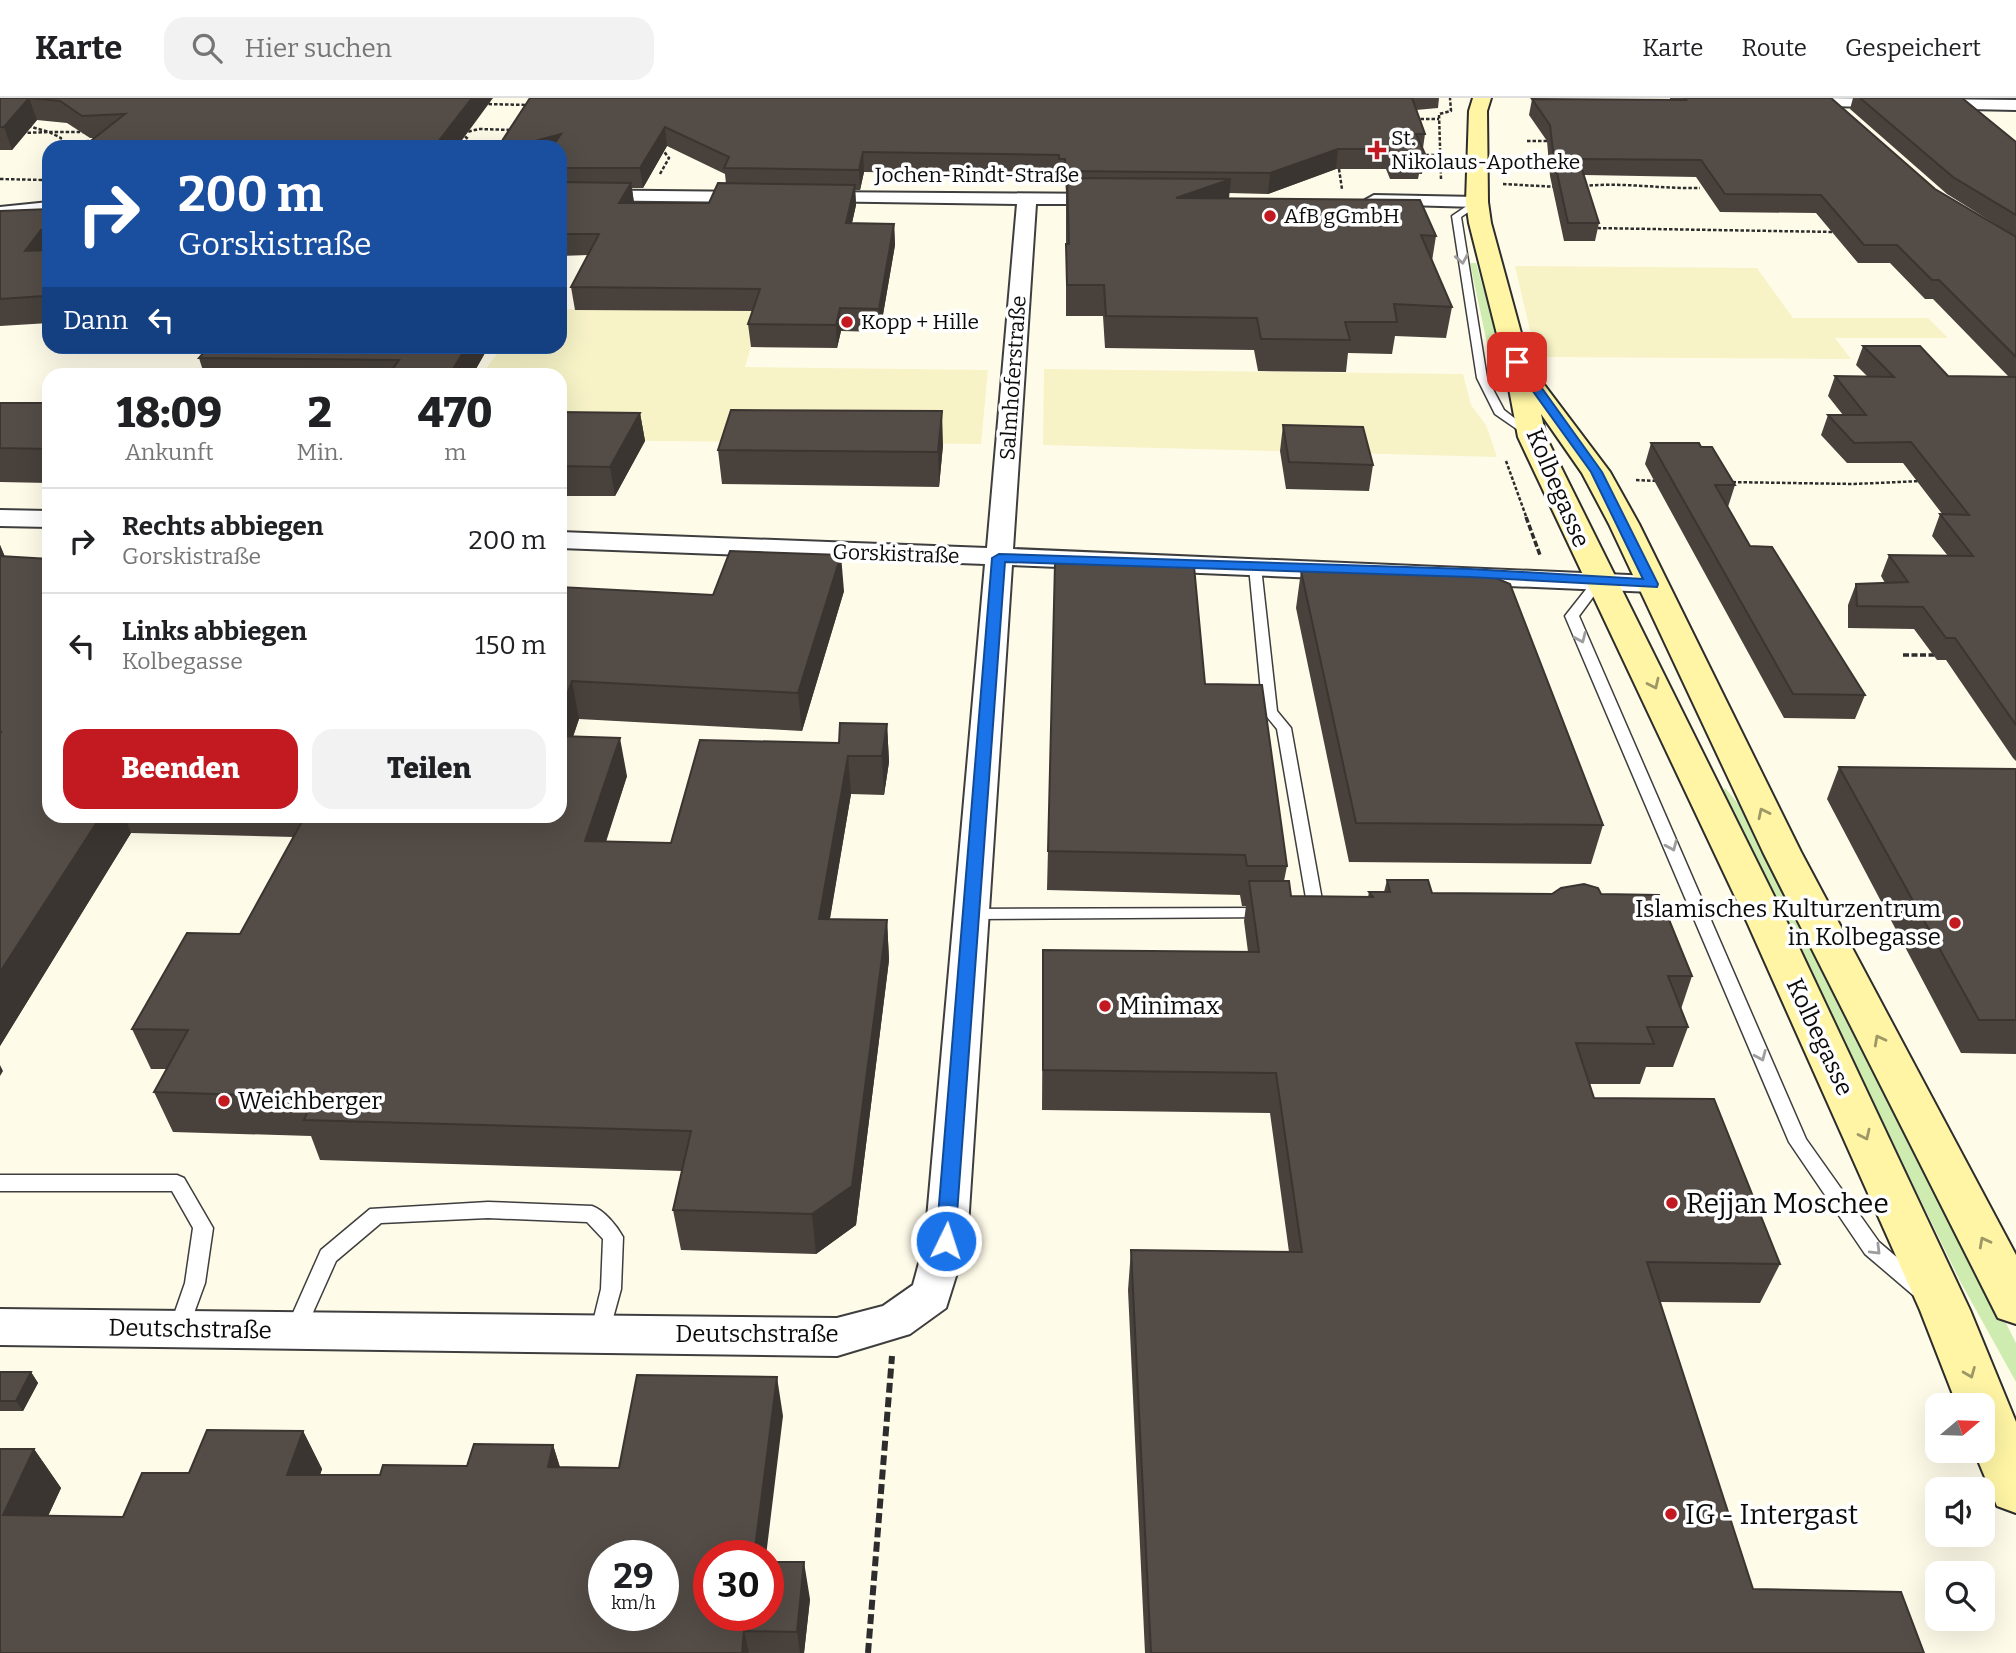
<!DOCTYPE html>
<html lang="de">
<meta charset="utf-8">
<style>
:root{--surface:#fff;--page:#f2f2f2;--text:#202124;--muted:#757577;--line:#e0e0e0;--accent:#c31a22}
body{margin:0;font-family:Bitter,serif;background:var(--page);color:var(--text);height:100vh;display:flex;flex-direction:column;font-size:26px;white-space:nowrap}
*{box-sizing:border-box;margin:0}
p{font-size:23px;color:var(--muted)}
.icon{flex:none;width:38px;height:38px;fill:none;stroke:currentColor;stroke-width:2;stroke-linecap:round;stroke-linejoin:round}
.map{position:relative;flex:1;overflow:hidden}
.drawer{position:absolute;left:42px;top:270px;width:525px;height:455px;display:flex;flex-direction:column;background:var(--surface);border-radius:21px;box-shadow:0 7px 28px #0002}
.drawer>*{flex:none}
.guide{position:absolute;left:42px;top:42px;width:525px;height:214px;border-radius:21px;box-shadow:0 7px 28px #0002;background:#1a4fa0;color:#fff;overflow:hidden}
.needle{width:46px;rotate:71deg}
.controls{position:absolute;left:1925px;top:1295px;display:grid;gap:14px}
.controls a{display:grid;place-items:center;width:70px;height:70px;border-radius:14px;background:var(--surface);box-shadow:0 7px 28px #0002;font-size:35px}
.speed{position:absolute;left:588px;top:1442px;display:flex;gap:14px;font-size:35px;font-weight:700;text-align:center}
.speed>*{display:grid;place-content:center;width:91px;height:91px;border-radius:50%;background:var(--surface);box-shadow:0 7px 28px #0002;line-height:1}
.speed small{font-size:18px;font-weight:400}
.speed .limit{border:10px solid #d22;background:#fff;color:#111}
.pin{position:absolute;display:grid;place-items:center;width:60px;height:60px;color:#fff;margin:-30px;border-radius:14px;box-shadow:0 4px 10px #0006}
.me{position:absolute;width:77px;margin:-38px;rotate:4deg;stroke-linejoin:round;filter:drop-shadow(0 0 5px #0008)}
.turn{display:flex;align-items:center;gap:24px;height:147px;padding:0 21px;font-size:32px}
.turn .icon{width:91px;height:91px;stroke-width:2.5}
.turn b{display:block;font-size:49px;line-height:60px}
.then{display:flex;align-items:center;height:66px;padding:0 21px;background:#0003;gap:14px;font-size:26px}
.eta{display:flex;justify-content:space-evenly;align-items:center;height:119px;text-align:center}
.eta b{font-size:42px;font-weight:800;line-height:49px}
.button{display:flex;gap:14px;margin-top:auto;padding:14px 21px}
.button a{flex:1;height:80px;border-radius:21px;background:var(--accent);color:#fff;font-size:28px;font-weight:800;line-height:80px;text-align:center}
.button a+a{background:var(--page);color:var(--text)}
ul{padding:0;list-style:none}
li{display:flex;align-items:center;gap:21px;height:105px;padding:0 21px;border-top:2px solid var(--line)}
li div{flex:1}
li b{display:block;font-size:26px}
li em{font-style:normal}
header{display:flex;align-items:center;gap:42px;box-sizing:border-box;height:98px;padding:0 35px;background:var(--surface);border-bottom:2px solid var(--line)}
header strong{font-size:33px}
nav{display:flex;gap:38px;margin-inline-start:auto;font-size:24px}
.search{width:490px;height:63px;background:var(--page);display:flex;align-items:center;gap:18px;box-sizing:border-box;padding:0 24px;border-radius:21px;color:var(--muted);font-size:26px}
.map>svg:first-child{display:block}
.farmland{fill:#f7f3c7}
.green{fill:#cfecb0}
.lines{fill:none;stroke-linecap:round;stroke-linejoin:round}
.service-casing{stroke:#3e3e3e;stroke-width:3}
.minor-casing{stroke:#3e3e3e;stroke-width:4}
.secondary-casing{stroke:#2d2d2d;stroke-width:4}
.path-far2{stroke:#2d2d2d;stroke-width:2.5;stroke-dasharray:3.5 2;stroke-linecap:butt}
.path-far1{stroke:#2d2d2d;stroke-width:3.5;stroke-dasharray:6 2.5;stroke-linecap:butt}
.path{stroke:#2d2d2d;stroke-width:6;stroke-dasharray:10 4.5;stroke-linecap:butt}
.service{fill:#fff;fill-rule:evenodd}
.minor{fill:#fff;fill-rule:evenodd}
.secondary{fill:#fff5a4;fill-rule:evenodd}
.wall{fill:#48413c;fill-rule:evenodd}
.shaded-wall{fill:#3b3531}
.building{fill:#544c46;stroke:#3b3531;stroke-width:2;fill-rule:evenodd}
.oneway{stroke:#9d9d9d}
.oneway2{stroke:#9d9767}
.route{fill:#1a73e8;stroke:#114b97;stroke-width:2}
.poi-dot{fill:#c31a22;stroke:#fff;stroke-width:2.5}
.labels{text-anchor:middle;stroke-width:7;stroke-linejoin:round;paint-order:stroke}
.far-poi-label{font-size:21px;fill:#0b0b0b;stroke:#fff;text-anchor:start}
.far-street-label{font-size:21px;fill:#0b0b0b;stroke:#fff}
.street-label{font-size:24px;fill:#0b0b0b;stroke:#fff}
.poi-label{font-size:24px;fill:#0b0b0b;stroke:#fff;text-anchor:start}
.near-poi-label{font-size:28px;fill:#0b0b0b;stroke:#fff;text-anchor:start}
</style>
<header>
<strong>Karte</strong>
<div class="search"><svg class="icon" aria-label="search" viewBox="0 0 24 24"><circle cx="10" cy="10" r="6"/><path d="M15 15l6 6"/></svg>Hier suchen</div>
<nav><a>Karte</a><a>Route</a><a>Gespeichert</a></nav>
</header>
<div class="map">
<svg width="2016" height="1555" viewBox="0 0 2016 1555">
<rect width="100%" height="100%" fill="#fffbe9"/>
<path class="farmland" d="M1515 168 1757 170 1793 220H1928L1948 240H1835L1851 261 1540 259 1530 233Z
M560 211 762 213 745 269 988 272 981 346 560 342V276H482L502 249 560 248Z
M1044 271 1463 276 1471 307 1486 327 1497 359 1043 347Z"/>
<path class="green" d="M1470 165H1476L1505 266 1492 269Z
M1725 690 1751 721 2016 1245V1284L1960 1183 1722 694Z"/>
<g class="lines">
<g class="service-casing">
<path id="service" d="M1477 101 1480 102V106L1461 119 1487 280 1504 312 1535 336V340L1531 341 1495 316 1477 280 1452 118Z
M1255 465 1261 469 1277 613 1291 630 1322 802 1301 816 1293 811 1306 800 1277 631 1263 614 1249 469Z
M1599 479 1605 483 1579 518 1806 1041 1879 1144 1927 1185 1930 1191 1927 1197 1920 1199 1913 1197 1865 1156 1789 1044 1565 518 1595 480Z
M1266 810 1272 811 1274 815 1272 819 970 821 962 816 970 811Z
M0 1077H177L184 1080 213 1130 205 1185 186 1237 179 1240 172 1237 169 1231 185 1185 193 1130 172 1093H0Z
M488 1104 592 1108C604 1112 617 1128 623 1139L621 1191 607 1242 600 1245 593 1242 590 1236 601 1191 603 1141 587 1124 488 1120 381 1125 336 1163 302 1239 295 1242 288 1239 285 1233 321 1152 370 1111Z"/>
</g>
<g class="minor-casing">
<path id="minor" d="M1819 0 2016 2V12L1825 8 1819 6Z
M560 92 757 94 766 99 757 104 560 102Z
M811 94 1111 96 1120 101 1111 106H1036L1013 451 1652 478 1661 480 1665 486 1661 492 1652 494 1012 467 967 1143 946 1210 910 1236 837 1258 0 1247V1211L837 1220 883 1208 913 1187 925 1143 985 466 560 450V434L987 450 1017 106 805 103 802 99Z
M1374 97 1477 99 1486 104 1477 109 1368 106 1365 102Z
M49 104V116L0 121V109Z
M0 412 49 413V429L0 428Z"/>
</g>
<g class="secondary-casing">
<path id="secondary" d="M1473 0H1491L1487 13 1488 104 1491 125 1530 268 1610 374 1639 426 1801 754 2016 1157V1226L1998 1220 1763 754 1609 426 1582 375 1541 316 1546 339 1787 824 1970 1212 2016 1324V1415L1997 1408 1974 1353H1983V1307H1957L1920 1212 1747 824 1518 339 1504 264 1469 125 1466 104 1469 13Z"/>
</g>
<path class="path-far2" d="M483 6 531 7
M1415 21H1439
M28 28 49 34H84
M22 35 49 34 61 40 59 44 93 43
M463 35 479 31 513 32
M1527 43H1550
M461 49 468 41 462 36
M1420 57H1441
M1534 63 1554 64
M1417 66H1441
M1339 71 1342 91
M660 76 669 60 662 51
M0 81 44 82
M1441 81 1439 16 1451 13 1450 0
M1503 86 1558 89
M1584 88C1623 84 1661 91 1700 90
M1592 130 1835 134
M1506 363 1527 421
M1636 382 1659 383
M1727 384 1854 386 1921 383"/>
<path class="path-far1" d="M1526 419 1540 457
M1903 557H1938"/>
<path class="path" d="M868 1555 892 1258"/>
<use href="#service" class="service"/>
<use href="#minor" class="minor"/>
<use href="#secondary" class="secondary"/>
</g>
<path class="wall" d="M0 0H493L94 40H90L67 25 37 22 12 52H0Z
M530 0H1439L1438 10 1416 12 1425 36 1423 50 1425 56 1422 76H1419L1418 81H1390L1386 71H1336L1268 96 1229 95V101L1436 138 1432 163 1452 209 1446 240 1395 238 1392 256 1348 255 1346 274 1258 273 1254 252 1105 250 1103 218H1066V94L1065 81H1059V77L864 74 860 92H855L856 107 852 125 894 126 895 147 880 234 841 233 837 250 751 249 748 226 753 213 575 212 571 189 588 157 560 158V49ZM667 48 725 76 726 86 709 105H634L632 90H643Z
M1670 0H1831L1935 91 2016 139V663L2013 660 1946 562H1937L1914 531 1848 530V507L1856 486 1885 485 1881 478 1889 457 1948 458 1932 438 1940 416 1943 417 1903 365H1847L1821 337 1828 317H1843L1828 298 1835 278 1868 279 1856 267 1863 248 1948 278H2008L1933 201H1925L1890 165H1858L1816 115 1720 114 1696 79 1584 77 1599 125 1595 143H1564L1550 78 1547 43 1529 17 1532 1 1670 2Z
M1853 0H1962L2016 44V139L1947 96 1850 11Z
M49 111V225L0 228V113Z
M489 248 473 276H204L199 260Z
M0 305H49V385L0 384Z
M560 314 640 315 645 343 615 398H560Z
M1283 327 1373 367 1369 393 1286 391 1280 353Z
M1651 345 1701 349 1735 387 1728 409 1750 448 1865 597 1855 621 1784 620 1645 366Z
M943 347 939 389 722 386 718 352Z
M0 447 5 459 49 718H560V489L713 497 844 493 802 633 579 621 573 639 627 678 606 744 671 745 839 645 887 626 889 664 884 697 851 696 830 821 887 822 889 862 856 1127 816 1156 681 1152 673 1112 682 1073 320 1062 311 1038 173 1034 154 994 167 971H151L132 931 240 836 294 739 131 735 0 948Z
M1055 465 1205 586 1287 768 1284 783 1291 798 1368 799 1369 794H1384L1387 782 1432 795 1601 796 1692 878 1681 911 1688 929 1673 969H1646L1640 986H1589L1594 1000 1780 1166 1760 1205 1660 1204 1753 1491 1924 1555H1145L1128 1192 1131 1152 1289 1154 1270 1015 1042 1012 1043 852 1248 854 1244 823 1246 808H1242L1240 797 1047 792Z
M1301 473 1603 727 1591 766 1349 764 1296 510Z
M1839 669 2016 671V956L1961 955 1827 701Z
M0 1274H31L38 1285 23 1313H0Z
M783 1318 709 1458 810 1501 804 1555H0L34 1351 61 1390 48 1418 123 1419 189 1375 303 1333 322 1371 320 1377H380L467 1368 553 1347 560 1369 619 1370Z"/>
<path class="shaded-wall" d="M29 0 37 22 12 52 4 29Z
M472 0H493L457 49H434Z
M665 29 667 48 643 90 640 70Z
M561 36 560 49H513Z
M1338 51 1336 71 1268 96 1270 75Z
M863 54 864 74 860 92 859 72Z
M1231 81 1228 110 1176 100Z
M631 85 634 105H619Z
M855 87 856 107 847 147 846 125Z
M894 126 895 147 880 234 879 211Z
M49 131V159L25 153 41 132Z
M49 191V211L44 198Z
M840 210 841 233 837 250 836 227Z
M467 248H489L473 276H450Z
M942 313 943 347 939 389 938 354Z
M640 315 645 343 615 398 610 369Z
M0 447 5 459 0 464Z
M841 457 844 493 802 633 798 595Z
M572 583 579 621 560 675V615Z
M887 626 889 664 884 697 882 658Z
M620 640 627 678 593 782 585 743Z
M848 658 851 696 823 860 819 821Z
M101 718H124L131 735 0 948V874Z
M887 822 889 862 856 1127 816 1156 812 1116Z
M0 967 3 973 0 978Z
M31 1274 38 1285 23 1313 16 1303Z
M777 1279 783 1318 766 1458H754Z
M303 1333 322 1371 307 1415 287 1377Z
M553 1347 565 1386 548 1369Z
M34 1351 61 1390 31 1455 3 1417Z
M804 1464 810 1501 804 1555H800L797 1534Z
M744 1533 749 1555H742Z"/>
<path class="building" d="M0 0H29L4 29H0Z
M30 0H472L434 49H83L125 16 82 18 60 3Z
M530 0H1412L1425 36H1416L1425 56H1420L1421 61H1393L1388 51H1338L1270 75 1066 73 1065 61H1059V57L863 54 859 72 724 70 729 59 665 29 640 70H560V49H552L561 36 513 49H498Z
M1684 0H1831L1935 91 2016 139V259L1939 182H1932L1897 147H1864L1821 97 1725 96 1701 62 1584 61 1579 62 1599 125H1568L1554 61 1550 27 1532 1 1686 2Z
M1860 0H1962L2016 44V117L1953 79Z
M1067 80 1231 81 1176 100 1420 102 1436 138 1421 137 1452 209 1394 206 1397 224H1345L1350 242 1261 241 1257 220 1106 218 1104 187H1067L1066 146H1069Z
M560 84 631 85 619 105H709L718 85 855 87 846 125 894 126 879 211 840 210 836 227 748 226 760 191 571 189 599 136H560Z
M49 111V131L41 132 25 153 49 152V191L44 198 0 201V113Z
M209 248H467L450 276H389L399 262 199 260Z
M1863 248H1920L1948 278 2016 279V627L1955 540H1946L1923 509 1857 508 1856 486 1908 484 1889 457 1973 458 1940 416 1969 417 1911 344 1854 345 1828 317H1866L1835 278 1894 279Z
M0 305H49V351L0 350Z
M731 312 942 313 938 354 718 352Z
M560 314 640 315 610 369 560 368Z
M1283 327 1363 329 1373 367 1289 364Z
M1651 345H1699L1701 349H1712L1735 387H1715L1750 448 1772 449 1865 597 1793 596Z
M730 453 841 457 798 595 572 583 560 615V489L713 497Z
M0 458 49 461V718H101L0 874V636L1 634H0Z
M1055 465 1194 468 1205 586 1262 587 1287 768H1247L1245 757 1048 753Z
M1301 473 1484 475 1510 486 1603 727 1356 725Z
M840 625 887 626 882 658H848L819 821 887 822 852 1088 812 1116 673 1112 691 1033 304 1022 314 999 154 994 188 932 132 931 187 835 240 836 305 718H560V638L620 640 585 743 671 745 700 642 839 645Z
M1839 669 2016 671V922H1979Z
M1387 782H1428L1432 795 1552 796 1561 790 1584 786 1598 790 1601 796 1659 797 1692 878H1668L1688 929H1647L1654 946 1576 945 1594 1000 1714 1001 1780 1166 1647 1164 1753 1491 1901 1494 1924 1555H1151L1131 1152 1302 1154 1276 975 1043 972V852L1259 854 1249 783H1289L1291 798 1373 799 1369 794H1390Z
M0 1274H31L16 1303H0Z
M637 1277 777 1279 754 1458H709V1517H768V1464H804L797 1534 744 1533 742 1555H0V1351H34L3 1417 123 1419 142 1375H189L207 1332 303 1333 287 1377H380L383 1367 467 1368 474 1346 553 1347 548 1369 619 1370ZM604 1458H663V1517H604Z"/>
<defs><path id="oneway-chevron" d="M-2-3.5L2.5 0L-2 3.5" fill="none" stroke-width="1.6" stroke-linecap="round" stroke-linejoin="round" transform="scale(1.75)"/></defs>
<g class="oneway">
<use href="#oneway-chevron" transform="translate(1462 161) rotate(80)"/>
<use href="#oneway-chevron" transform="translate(1581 540) rotate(66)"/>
<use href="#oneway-chevron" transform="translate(1672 748) rotate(67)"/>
<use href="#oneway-chevron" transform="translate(1761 958) rotate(67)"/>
<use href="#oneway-chevron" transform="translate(1876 1152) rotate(45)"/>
</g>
<g class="oneway2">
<use href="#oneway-chevron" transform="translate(1654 586) rotate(65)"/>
<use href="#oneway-chevron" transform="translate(1763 715) rotate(-116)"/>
<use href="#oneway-chevron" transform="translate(1879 942) rotate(-118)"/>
<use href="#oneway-chevron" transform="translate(1865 1037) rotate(65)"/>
<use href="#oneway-chevron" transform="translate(1984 1144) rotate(-118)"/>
<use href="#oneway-chevron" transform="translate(1970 1275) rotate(68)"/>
</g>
<path class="route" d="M1513 261H1521L1602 374 1658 486 1657 489 1470 479 1005 464 955 1143 953 1149H939L936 1143 992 460 999 456 1470 471 1643 481 1591 374 1512 264Z"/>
<g class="poi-dot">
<path d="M1373.5 41.5h7v7h7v7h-7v7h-7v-7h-7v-7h7z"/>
<circle cx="1270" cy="118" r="7"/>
<circle cx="847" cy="224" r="7"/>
<circle cx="1955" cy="825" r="7"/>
<circle cx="1105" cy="908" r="7"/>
<circle cx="224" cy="1003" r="7"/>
<circle cx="1672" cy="1105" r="7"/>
<circle cx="1671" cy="1416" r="7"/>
</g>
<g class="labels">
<g class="far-poi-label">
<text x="1391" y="47">St.<tspan x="1391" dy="24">Nikolaus-Apotheke</tspan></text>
<text x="1284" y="125">AfB gGmbH</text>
<text x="861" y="231">Kopp + Hille</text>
</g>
<g class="far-street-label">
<text x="977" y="84">Jochen-Rindt-Straße</text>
<text transform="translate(1013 280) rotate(-86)" y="7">Salmhoferstraße</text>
<text transform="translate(896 456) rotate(2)" y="7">Gorskistraße</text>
</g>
<g class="street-label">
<text transform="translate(1558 390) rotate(67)" y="8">Kolbegasse</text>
<text transform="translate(1820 939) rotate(65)" y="8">Kolbegasse</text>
<text transform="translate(190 1231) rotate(1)" y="8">Deutschstraße</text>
<text x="757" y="1244">Deutschstraße</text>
</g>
<g class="poi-label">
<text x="1941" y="819" text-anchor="end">Islamisches Kulturzentrum<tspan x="1941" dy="28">in Kolbegasse</tspan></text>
<text x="1119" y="916">Minimax</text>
<text x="238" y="1011">Weichberger</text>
</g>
<g class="near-poi-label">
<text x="1686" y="1115">Rejjan Moschee</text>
<text x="1685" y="1426">IG - Intergast</text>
</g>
</g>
</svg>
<div class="controls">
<a><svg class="needle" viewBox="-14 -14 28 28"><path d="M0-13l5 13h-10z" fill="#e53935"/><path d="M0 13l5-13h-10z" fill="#757577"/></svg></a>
<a><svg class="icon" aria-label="sound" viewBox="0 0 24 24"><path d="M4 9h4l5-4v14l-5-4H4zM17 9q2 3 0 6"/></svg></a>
<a><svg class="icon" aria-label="search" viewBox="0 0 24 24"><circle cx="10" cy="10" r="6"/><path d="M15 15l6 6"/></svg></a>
</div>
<div class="speed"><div>29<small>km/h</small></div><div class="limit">30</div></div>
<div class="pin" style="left:1517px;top:264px;background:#d93025"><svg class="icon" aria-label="arrive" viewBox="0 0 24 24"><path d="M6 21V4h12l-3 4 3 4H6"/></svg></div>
<svg class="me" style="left:946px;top:1143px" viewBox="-20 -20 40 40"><circle r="17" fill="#1a73e8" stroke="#fff" stroke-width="3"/><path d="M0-11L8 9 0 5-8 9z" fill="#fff"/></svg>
<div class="guide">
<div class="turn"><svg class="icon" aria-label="right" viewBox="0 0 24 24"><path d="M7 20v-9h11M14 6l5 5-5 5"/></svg><div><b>200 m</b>Gorskistraße</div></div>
<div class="then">Dann<svg class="icon" aria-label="left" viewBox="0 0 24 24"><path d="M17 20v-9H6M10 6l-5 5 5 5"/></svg></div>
</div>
<section class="drawer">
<div class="eta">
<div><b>18:09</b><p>Ankunft</p></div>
<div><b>2</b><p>Min.</p></div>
<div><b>470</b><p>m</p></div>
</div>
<ul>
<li><svg class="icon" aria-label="right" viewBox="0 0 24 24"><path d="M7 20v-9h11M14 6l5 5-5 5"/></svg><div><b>Rechts abbiegen</b><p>Gorskistraße</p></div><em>200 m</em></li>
<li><svg class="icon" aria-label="left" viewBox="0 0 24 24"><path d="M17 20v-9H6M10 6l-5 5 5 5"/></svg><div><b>Links abbiegen</b><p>Kolbegasse</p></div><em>150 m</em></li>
</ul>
<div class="button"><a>Beenden</a><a>Teilen</a></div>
</section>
</div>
